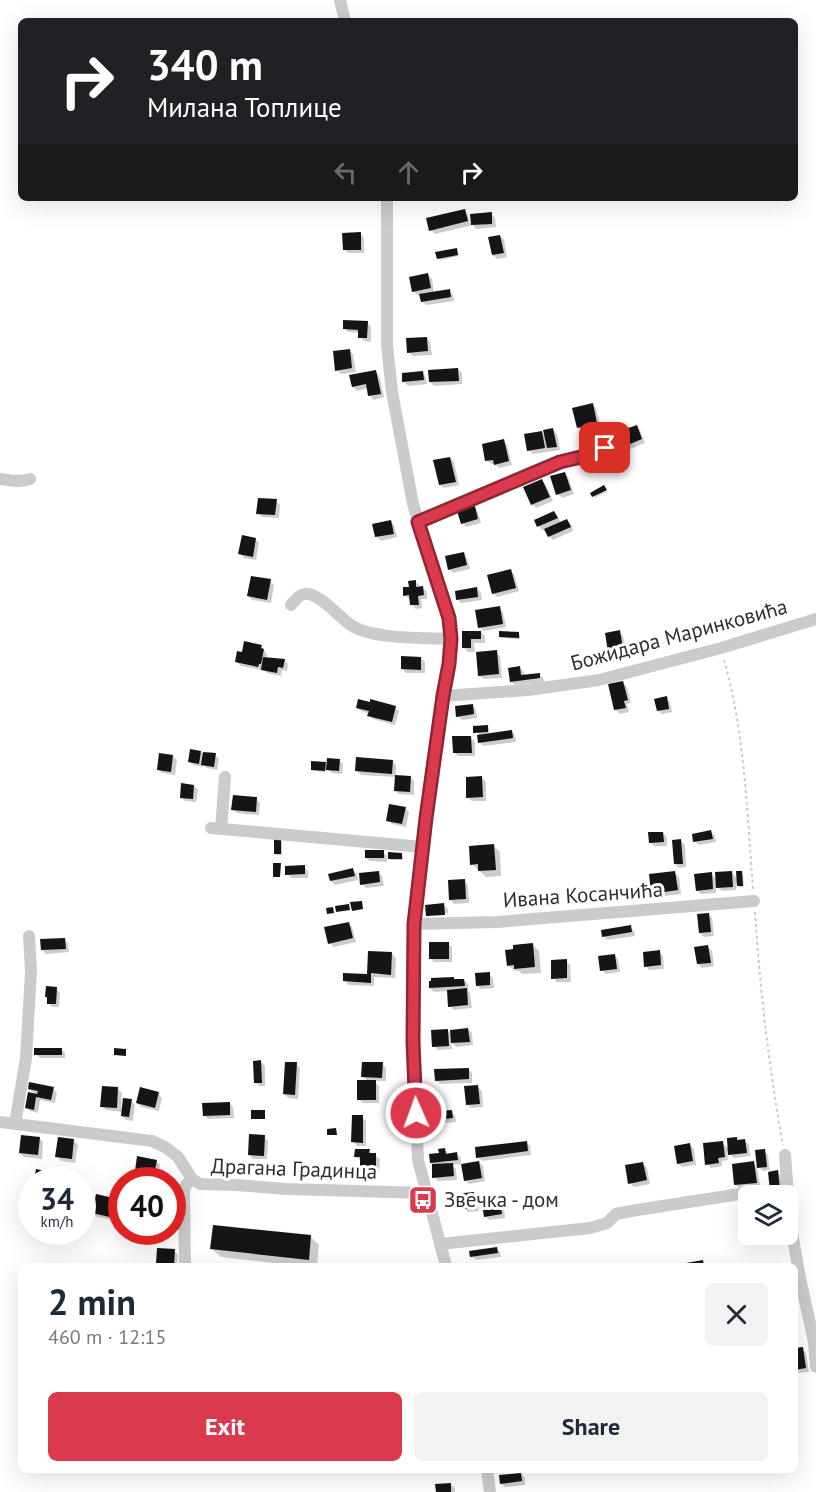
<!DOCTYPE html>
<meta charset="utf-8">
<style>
:root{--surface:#fff;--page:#f2f2f3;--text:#1f2937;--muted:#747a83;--accent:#db3a4e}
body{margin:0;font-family:"PT Sans",sans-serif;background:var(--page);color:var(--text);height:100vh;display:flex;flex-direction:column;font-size:22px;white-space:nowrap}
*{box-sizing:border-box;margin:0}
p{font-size:20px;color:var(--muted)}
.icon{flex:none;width:33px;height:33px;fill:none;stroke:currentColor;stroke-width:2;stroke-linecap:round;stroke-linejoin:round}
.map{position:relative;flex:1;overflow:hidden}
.side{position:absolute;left:18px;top:1263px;width:780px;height:210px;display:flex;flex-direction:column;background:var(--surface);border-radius:9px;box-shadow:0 6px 24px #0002}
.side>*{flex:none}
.hud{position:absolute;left:18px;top:18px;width:780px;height:183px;border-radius:9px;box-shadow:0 6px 24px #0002;background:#202124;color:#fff;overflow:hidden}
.buttons{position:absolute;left:738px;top:1185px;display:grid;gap:12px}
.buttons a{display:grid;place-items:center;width:60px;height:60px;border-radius:9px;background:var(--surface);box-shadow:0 6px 24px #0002;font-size:30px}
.speed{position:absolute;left:18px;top:1167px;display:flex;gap:12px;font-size:30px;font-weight:700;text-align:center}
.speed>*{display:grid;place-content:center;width:78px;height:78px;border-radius:50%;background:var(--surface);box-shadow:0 6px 24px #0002;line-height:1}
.speed small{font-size:15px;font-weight:400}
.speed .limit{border:9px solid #d22;background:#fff;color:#111}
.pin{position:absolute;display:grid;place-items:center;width:51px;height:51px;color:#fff;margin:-26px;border-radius:12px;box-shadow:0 3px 9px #0006}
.me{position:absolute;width:66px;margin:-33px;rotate:358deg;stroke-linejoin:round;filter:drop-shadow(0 0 4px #0008)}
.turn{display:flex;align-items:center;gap:21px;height:126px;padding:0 30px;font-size:27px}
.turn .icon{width:78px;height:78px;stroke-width:2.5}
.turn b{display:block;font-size:42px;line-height:51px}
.lanes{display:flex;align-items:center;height:57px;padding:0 30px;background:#0003;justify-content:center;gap:30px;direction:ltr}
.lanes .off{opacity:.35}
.round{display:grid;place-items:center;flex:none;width:63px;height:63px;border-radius:9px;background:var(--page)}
.headline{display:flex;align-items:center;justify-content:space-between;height:102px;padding:0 30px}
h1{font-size:36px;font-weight:800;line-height:45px}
.cta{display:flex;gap:12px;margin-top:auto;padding:12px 30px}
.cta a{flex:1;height:69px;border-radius:9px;background:var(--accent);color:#fff;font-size:24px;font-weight:800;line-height:69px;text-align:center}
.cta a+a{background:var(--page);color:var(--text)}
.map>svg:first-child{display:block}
.shadow{fill:#0003}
.building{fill:#151515}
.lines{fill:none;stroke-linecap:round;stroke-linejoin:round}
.path{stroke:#cbcbcb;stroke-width:2;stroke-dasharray:3 3;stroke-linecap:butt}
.minor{stroke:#cbcbcb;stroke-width:12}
.route-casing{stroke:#8e2633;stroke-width:15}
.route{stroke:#db3a4e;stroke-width:10}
.labels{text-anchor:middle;stroke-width:6;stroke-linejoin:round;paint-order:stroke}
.street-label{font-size:21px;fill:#2e2e2e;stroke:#fff}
.poi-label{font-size:21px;fill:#2e2e2e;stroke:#fff;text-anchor:start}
</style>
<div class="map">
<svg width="816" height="1492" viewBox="0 0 816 1492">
<rect width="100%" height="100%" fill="#fff"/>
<path class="shadow" d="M464 211 468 215 470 224 491 214 495 218 496 227 476 229 473 225 435 234 431 230Z
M360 234 364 238V253H348L344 249Z
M500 236 504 240 507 257 497 259 493 255Z
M456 250 459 256 440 260 438 258Z
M428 275 432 279 434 293 449 291 453 295 454 301 426 305 422 301 421 294 417 295 413 291Z
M367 323 371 327V342L364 341 360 337V333L348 332 344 328Z
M426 338 430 342 432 355 413 356 409 352Z
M349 350 353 354 356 372 341 374 337 370Z
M458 369 462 373V384L434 386 430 382Z
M375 371 379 375 384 397 374 400 370 396 368 388 357 391 353 387Z
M422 373 426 377 427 384 408 386 404 382Z
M592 404 596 408 601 427 582 431 578 427Z
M636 426 640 430 645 443 628 450 624 446Z
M553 430 557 434 560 450 533 454 529 450 541 432 546 437Z
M503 441 507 445 512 465 499 468 495 464H491L487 460Z
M450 458 454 462 459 485 444 488 440 485Z
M564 473 568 477 574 494 562 498 558 494Z
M542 481 546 485 553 501 536 508 532 504Z
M605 488 607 491 595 498 592 493Z
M276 501 280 505 279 518 262 517 258 513Z
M474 508 478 512 481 523 466 527 462 523Z
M554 513 558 517 561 523 567 520 571 524 573 531 553 540 549 536 546 529 542 530 536 521Z
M390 521 394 525 397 537 381 541 377 537Z
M255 539 259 543 256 560 244 558 240 554Z
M463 554 467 558 470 569 453 573 449 569Z
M510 571 514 574 519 591 497 597 493 593Z
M270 581 274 585 271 603 252 600 248 596Z
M415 581 419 585V588H423L427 592V599H421L422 608 416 609 412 605 411 599H409L405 595Z
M477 589 481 593 482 600 461 603 457 599Z
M499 608 503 612 506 627 484 631 480 627Z
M464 632H481L485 636V643H474L475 652H468L464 648Z
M619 632 623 636 627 653 613 655 609 652Z
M519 634 520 635V639L502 638 500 636Z
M261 646 267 654 266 658 284 660 288 664 287 671 282 670 281 676 267 673 262 668V670L241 666 237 662 243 654Z
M496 652 500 656 502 678 483 679 479 675Z
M421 658 425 662V673H406L402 669Z
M520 668 524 672V676L539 674 543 678 544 682 515 685 511 681Z
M623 683 627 687 631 703 627 704 629 712 620 714 616 710Z
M666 698 670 702 672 712 662 714 658 710Z
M472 706 476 710 477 718 462 720 458 716Z
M357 708H395L399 711 395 725 373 719 369 715 370 714 361 711Z
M487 726 489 728V734L511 731 515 735 516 742 483 746 480 742 478 733 475 732Z
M471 738 475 742V756H458L454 752Z
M201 752 204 755H215L219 759 217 770 207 768 203 765V767L193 765 189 761Z
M173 756 177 760 175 775 162 773 158 769Z
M339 760 343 764 342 774 332 773 326 768V772L314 771 312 769 325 764 328 766Z
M392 761 396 765V776L410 777 414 781V795L399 794 395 790 396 777 361 775 357 771Z
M482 778 486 782V801H472L468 797Z
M194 786 198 790 196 802 185 801 181 797Z
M256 799 260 803 259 815 237 813 233 809Z
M405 808 409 812 406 827 392 824 388 820Z
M711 832 715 836 716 842 699 845 695 841Z
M663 833 667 837V846H654L650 842Z
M275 837 282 839V855H277L276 854Z
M681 841 685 845 686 867 679 868 675 864Z
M493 845 500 852 501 876 486 877 472 864Z
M383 852 389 858 401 854 403 856V860H391L387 856V862L370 861 366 858Z
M304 867 308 871V878H291L287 874Z
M353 870 357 874 358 880 335 885 331 881Z
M378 872 382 876 384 886 366 888 362 884Z
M742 872 743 874 744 887H740L736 883V890L722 891 716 885V893L701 894 697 890 711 874 717 880 732 873 738 879Z
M675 873 679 877 681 894 656 897 652 893Z
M464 881 468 885 469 903 454 904 450 900Z
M444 905 448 909V913L429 915V917L427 916 426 907Z
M708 914 712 918 714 936 704 937 700 933Z
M348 923 352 927 356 942 334 947 330 943Z
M630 927 634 931 635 936 607 940 603 936Z
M64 939 68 943 69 952 46 954 42 950Z
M448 944 452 947V962H434L430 958Z
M533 945 539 951 541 973 522 974 519 971H515L508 965Z
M708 947 712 951 714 966 702 968 698 964Z
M659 952 663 956 664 969 649 970 646 966Z
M392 954 396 958 395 978 374 977V986L349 985 345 981 368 975Z
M614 955 618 959 620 972 606 974 602 970Z
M566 961 570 965 571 982H557L553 978Z
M489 974 493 978 494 988 481 989 477 985Z
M464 980 468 984V991L470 993 472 1008 454 1010 450 1006 448 991 434 992 430 988 456 981Z
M56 989 60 993 59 1007H52L48 1003Z
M468 1029 472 1033 473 1045 456 1047 451 1042 452 1049 438 1050 434 1046 447 1031 452 1035Z
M61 1049 65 1053V1058H40L36 1054Z
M261 1062 265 1066V1086H259L255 1082Z
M296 1064 300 1068 298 1099 288 1098 284 1094Z
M382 1064 386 1068V1081H374L379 1086V1103H363L359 1099 369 1082 363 1076Z
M468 1069 472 1073V1083L440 1084 436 1080Z
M478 1087 482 1091 483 1107 471 1108 467 1104Z
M29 1089H53L57 1093 55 1103 40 1100 38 1113 30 1111 26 1107 36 1095Z
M118 1089 122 1093 121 1109H123L131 1101 135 1105 133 1121 126 1120 122 1116 123 1112 106 1110 102 1106Z
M158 1094 162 1098 159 1111 141 1107 137 1103Z
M229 1103 233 1107 234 1118 208 1119 204 1115Z
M451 1112 455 1116 456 1122 434 1124 430 1120Z
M362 1117 366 1121V1146H357L353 1142Z
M264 1137 268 1141 267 1159H253L249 1155Z
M39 1138 43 1142 42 1159 24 1157 20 1153Z
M737 1139 739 1141H745L749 1145 750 1156 734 1158 727 1151 728 1160 722 1161V1166L711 1168 707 1164 722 1143 729 1149Z
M74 1141 78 1145 75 1163 61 1161 57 1157Z
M526 1142 530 1146 531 1155 482 1161 478 1157Z
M690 1145 694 1149 696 1165 682 1167 678 1163Z
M445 1150 449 1154H457L461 1158V1164L452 1165 456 1169 457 1180 438 1181 434 1177 433 1164 432 1163Z
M369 1151 380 1159 379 1173H365L361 1169V1161L356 1157Z
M764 1151 768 1155 770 1173 777 1172 781 1176 784 1193 775 1194 771 1190 769 1170 763 1171 759 1167Z
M156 1161 160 1165 158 1178 140 1174 136 1171Z
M479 1162 483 1166 485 1181 469 1184 465 1180Z
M753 1163 757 1167 760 1186 740 1189 736 1185Z
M643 1164 647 1168 650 1184 634 1187 630 1183Z
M37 1171 50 1173 54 1177 53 1180H35Z
M473 1193 477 1197 479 1211 468 1212 464 1207 461 1208 457 1204Z
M117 1200 121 1204 118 1221 97 1217 93 1213Z
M500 1203 504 1207 505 1218 489 1220 485 1216Z
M311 1237 319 1245 317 1266H301L221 1257 212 1249Z
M496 1248 500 1252 501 1257 476 1260 472 1256Z
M174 1251 178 1255 177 1266H160L157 1264Z
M802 1349 806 1353 809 1372 795 1373V1350Z
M521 1474 525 1478V1485L505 1487 501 1483Z
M451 1485 455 1488V1492H437Z"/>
<path class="building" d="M465 209 468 221 429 231 426 218Z
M492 212V224L471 225 470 214Z
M361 232V250H343L342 233Z
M500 235 504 253 492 255 488 237Z
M457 248 458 255 437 259 435 252Z
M428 273 431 288 412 292 409 277Z
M450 289 451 297 421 302 419 294Z
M343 320 368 321 367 338H358V330L343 329Z
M427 337 428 351 407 353 406 338Z
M350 349 352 368 335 371 333 351Z
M458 368 459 381 429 382 428 370Z
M376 370 381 394 368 396 366 384 352 387 349 375Z
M423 371 424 380 402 382V373Z
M593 403 597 423 577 428 572 408Z
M637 425 642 439 623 447 617 432Z
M553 428 557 447 547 448 543 430Z
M542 431 545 448 527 451 524 434Z
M504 439 509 461 494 465 493 460 485 461 482 444Z
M450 457 456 482 439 485 433 460Z
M565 472 571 490 556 495 550 476Z
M542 479 550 497 531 505 523 487Z
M604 485 607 490 592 497 590 493Z
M258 498 277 499 275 515 256 514Z
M475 506 478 519 461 524 457 511Z
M554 511 558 518 537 527 534 520Z
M567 519 571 527 548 537 544 529Z
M391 520 394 534 375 537 372 524Z
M242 535 256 538 253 557 238 554Z
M464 552 467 565 448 570 445 556Z
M511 569 516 588 492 594 487 575Z
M251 576 271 579 267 600 247 596Z
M416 580V587L423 586 424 595 418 596 419 605H410L409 595 403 596V587H409L408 581Z
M477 587 478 597 456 600 455 591Z
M500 606 503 624 478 628 475 610Z
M620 630 623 649 608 652 605 633Z
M462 631H481V639H471V648H462Z
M499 631 519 632V638L499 637Z
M244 641 262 645 261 648 264 649 261 664H259L258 667 235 662 237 651 242 652Z
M497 650 499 674 478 676 476 652Z
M401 656 421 657V670L401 669Z
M263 657 285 659 283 668 278 667 277 673 261 670Z
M520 666 521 675 540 673V678L510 682 508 668Z
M623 681 628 700 624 701 626 708 614 710 608 684Z
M667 696 669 709 657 711 654 699Z
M358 699 370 702V699L396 706 392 722 367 716 369 711 356 708Z
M473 704 474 714 456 717 455 706Z
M488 725V732L473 733V726Z
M512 730 513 738 478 743 477 735Z
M452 736H471L472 753H453Z
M190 749 201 751 199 764 188 762Z
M203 752 216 753 214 767 201 765Z
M159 753 173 755 171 772 157 770Z
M356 757 393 760 392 774 355 771Z
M327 758 340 759 339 771 326 770Z
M311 761 326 762 325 771 311 770Z
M395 775 411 776 410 792 394 791Z
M482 776 483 797 466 798V777Z
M181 783 194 785 193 799 180 798Z
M233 795 257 797 256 812 231 810Z
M389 804 406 807 402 824 386 821Z
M711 830 713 839 693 842 692 834Z
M648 832H663L664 842 649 843Z
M274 836H281V854H274Z
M681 839 683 864H674L672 840Z
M494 844 496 870 478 871V864L470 865 469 846Z
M365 850H384V858H365Z
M388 852 402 853V859H388Z
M273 863H281L280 877H273Z
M305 865V874L285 875V866Z
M353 868 355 876 330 881 328 874Z
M379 871 380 882 360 885 359 873Z
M675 871 678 890 651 894 649 874Z
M732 871 733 887 716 888 715 872Z
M736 871H742L743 886H737Z
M712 872 713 889 696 891 694 874Z
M465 879 466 899 449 900 448 880Z
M362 901 363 909 352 911 350 902Z
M444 903 445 915 426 916 425 905Z
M349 904 350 910 336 912 335 906Z
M333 907 334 913 327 914 326 908Z
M709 913 711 932 699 933 697 914Z
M349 922 353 938 328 944 324 927Z
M631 925 632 932 602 937 601 930Z
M65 938 66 949 41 950 40 939Z
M429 942H449V959H429Z
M533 943 535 967 514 969V965L507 966 505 950 513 949V945Z
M708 945 711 963 697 964 694 947Z
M660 950 661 965 644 967 643 952Z
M368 951 392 952 391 975 371 973V983L343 981V973L367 974Z
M615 954 617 969 600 971 598 956Z
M567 959V978L551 979V960Z
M490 972V985L476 986 475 973Z
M454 977V979H464L465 986 429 988V981H431V978Z
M46 986 57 987 56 1004H47V997H45Z
M467 988 468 1005 448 1007 447 990Z
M468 1028 470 1042 451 1043 450 1030Z
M448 1029 449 1046 432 1047 431 1030Z
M34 1048H62V1055H34Z
M114 1048 126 1049V1056L114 1055Z
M261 1060 262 1083H254L253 1061Z
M285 1062H297L295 1095 283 1094Z
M362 1062H383L382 1078 361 1077Z
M469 1068V1079L435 1081 434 1069Z
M357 1080H376V1100H357Z
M29 1082 54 1087 51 1100 36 1097 34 1110 25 1108 28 1092 37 1094 38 1091 28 1089Z
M478 1085 480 1104 466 1105 464 1086Z
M102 1086 118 1087 117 1108 100 1107Z
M140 1087 159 1092 155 1108 136 1103Z
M123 1098 132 1099 129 1117 121 1116Z
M230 1102V1115L203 1116 202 1103Z
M251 1110H265V1119H251Z
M452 1110 453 1118 428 1121 427 1112Z
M352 1115H363V1143L351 1142Z
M336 1128 337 1135H327V1129Z
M249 1134 265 1135 264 1156 248 1155Z
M21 1135 40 1137 38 1155 19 1153Z
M58 1137 74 1139 72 1159 55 1157Z
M737 1137V1140L745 1139 747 1153 728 1155 727 1138Z
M527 1141 528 1151 476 1158 475 1147Z
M723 1141 725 1157 718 1158 719 1163 705 1165 703 1143Z
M690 1143 693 1161 677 1164 674 1146Z
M445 1148 446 1154 457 1152 458 1160 430 1163 429 1154 439 1153 438 1149Z
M355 1149H370L369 1153H376V1170L360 1169V1157H354Z
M765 1149 767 1167 757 1168 755 1150Z
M137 1156 157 1160 154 1175 135 1171Z
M479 1161 482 1178 464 1181 461 1164Z
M754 1161 757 1183 734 1185 732 1164Z
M643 1162 647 1180 628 1184 625 1165Z
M453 1163 454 1176 432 1178V1164Z
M36 1169 50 1172 49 1180H34Z
M778 1170 780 1190 770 1191 768 1172Z
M474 1192 476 1208 463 1209 462 1204H456L454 1194Z
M96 1194 118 1199 114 1218 92 1213Z
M500 1201 502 1214 484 1217 482 1204Z
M213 1225 311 1235 309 1260 210 1249Z
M497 1247 498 1253 470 1257 469 1251Z
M157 1248 175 1249 174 1266 156 1264Z
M703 1260 704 1266H686V1263Z
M803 1347 806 1368 795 1370V1348Z
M521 1473 522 1481 500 1484 499 1475Z
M451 1483V1492H436L435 1484Z"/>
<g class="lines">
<path class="path" d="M724 660C745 734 747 812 753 889
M755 912C760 990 769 1068 783 1145"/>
<path class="minor" d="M340 0 345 21
M387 198V345L392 392 413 504 449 618 451 639 449 664 443 696 426 818 414 924 413 1042 418 1160 446 1266
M0 479C10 480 20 483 30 479
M419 522 560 462 589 455 605 448
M291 605C296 599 301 592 309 594 325 598 340 619 354 627 376 639 425 638 451 639
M443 696 528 690 599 680 721 648 816 619
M211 828 423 847
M221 829 225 777
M414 924 497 922 754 901
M0 1122 152 1141 165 1147 178 1157 192 1179 200 1184 236 1185 287 1189 426 1193
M15 1124 26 1058 31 971 29 936
M785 1155 790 1221 800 1278 814 1342 816 1367
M440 1244 590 1228 607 1223 616 1214 631 1211 759 1191
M185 1266 184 1191 186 1185 192 1179
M487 1470 490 1492"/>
</g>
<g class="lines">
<g class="route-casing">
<path id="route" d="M416 1113 413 1042 414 924 426 818 443 696 449 664 451 639 449 618 418 522 560 462 589 455 605 448"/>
</g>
<use href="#route" class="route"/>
</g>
<defs>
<g id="bus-square" transform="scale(1.5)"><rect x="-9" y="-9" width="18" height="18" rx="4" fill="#db3a4e" stroke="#fff"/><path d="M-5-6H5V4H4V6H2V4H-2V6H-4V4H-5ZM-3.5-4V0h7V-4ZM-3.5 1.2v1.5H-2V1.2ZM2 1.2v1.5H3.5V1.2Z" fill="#fff"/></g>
</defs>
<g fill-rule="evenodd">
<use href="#bus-square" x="423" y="1200"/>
</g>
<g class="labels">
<g class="street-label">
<text transform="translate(679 635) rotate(-15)" y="7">Божидара Маринковића</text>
<text transform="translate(583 895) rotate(-4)" y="7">Ивана Косанчића</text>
<text transform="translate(294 1169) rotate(2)" y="7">Драгана Градинца</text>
</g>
<g class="poi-label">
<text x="444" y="1207">Звечка - дом</text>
</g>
</g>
</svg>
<div class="buttons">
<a><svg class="icon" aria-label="layers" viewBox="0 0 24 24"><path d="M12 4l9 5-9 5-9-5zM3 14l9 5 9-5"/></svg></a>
</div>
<div class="speed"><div>34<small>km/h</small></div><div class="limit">40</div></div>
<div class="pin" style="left:605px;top:448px;background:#d93025"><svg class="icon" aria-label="arrive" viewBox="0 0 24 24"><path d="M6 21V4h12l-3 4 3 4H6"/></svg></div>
<svg class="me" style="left:416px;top:1113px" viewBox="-20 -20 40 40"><circle r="17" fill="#db3a4e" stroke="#fff" stroke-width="3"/><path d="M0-11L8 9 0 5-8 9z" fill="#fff"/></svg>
<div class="hud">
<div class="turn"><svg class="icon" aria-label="right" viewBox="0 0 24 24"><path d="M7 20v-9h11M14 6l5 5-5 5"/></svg><div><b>340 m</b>Милана Топлице</div></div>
<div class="lanes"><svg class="icon off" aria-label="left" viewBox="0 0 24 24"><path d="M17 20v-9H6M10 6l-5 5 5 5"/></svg><svg class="icon off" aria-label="ahead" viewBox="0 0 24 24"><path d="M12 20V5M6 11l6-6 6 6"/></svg><svg class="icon" aria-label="right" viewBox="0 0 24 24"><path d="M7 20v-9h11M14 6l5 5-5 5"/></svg></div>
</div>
<section class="side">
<div class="headline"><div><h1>2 min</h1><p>460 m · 12:15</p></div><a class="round"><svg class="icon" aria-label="close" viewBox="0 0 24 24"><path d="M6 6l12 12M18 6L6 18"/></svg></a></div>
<div class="cta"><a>Exit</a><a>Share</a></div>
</section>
</div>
